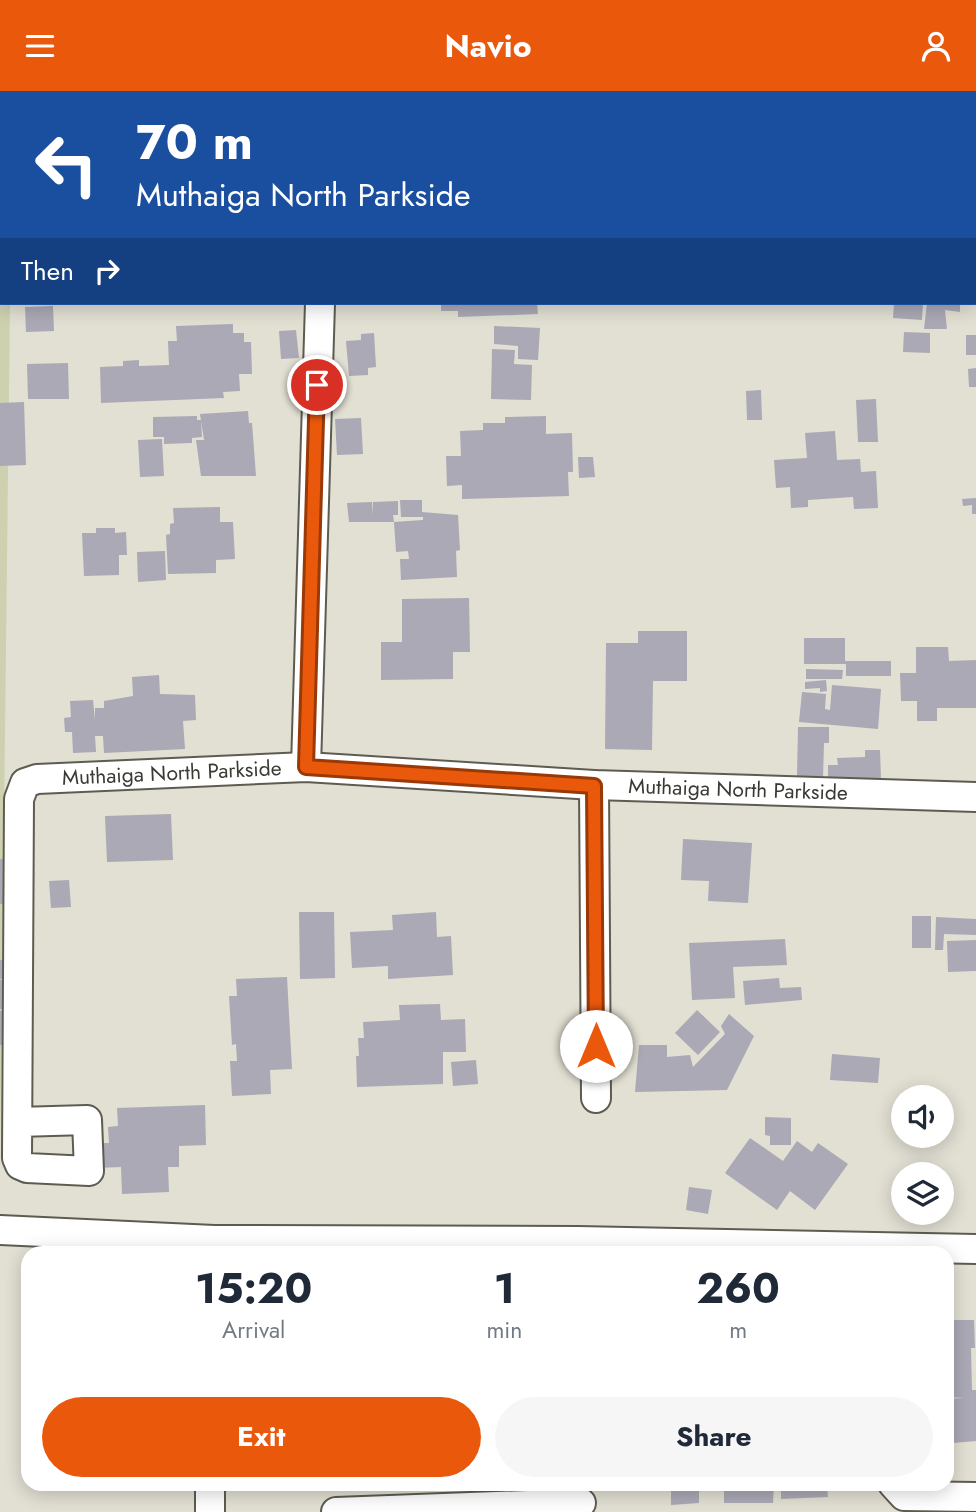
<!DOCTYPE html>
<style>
:root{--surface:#fff;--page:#f6f6f7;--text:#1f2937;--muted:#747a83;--accent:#ea580c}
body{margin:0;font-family:Jost,sans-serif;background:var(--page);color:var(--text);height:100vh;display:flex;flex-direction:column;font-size:26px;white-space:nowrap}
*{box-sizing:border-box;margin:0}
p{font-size:23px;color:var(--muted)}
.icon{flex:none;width:38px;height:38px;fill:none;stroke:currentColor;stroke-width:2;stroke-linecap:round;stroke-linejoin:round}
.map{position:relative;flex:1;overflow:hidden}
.details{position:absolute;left:21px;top:1155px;width:933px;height:245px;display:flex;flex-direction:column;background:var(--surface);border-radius:21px;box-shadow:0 4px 18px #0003}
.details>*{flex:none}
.hud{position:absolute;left:0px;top:0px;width:976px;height:214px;box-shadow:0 4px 18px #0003;background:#1a4fa0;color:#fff;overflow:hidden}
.tools{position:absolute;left:891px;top:994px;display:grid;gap:14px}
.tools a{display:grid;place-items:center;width:63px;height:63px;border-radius:50%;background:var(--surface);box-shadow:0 4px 18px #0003;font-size:35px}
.pin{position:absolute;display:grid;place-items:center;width:60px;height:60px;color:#fff;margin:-30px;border:4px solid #fff;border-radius:50%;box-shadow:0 2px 7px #0007}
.me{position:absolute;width:77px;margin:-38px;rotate:0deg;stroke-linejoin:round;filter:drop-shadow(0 0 5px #0008)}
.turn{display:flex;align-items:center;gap:24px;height:147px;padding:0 21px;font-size:32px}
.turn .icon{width:91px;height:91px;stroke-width:2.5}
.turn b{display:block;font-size:49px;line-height:60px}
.then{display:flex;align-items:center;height:66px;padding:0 21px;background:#0003;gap:14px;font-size:26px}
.eta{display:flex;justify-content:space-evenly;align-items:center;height:119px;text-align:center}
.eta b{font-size:42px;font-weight:700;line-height:49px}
.primary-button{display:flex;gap:14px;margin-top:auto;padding:14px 21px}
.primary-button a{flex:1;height:80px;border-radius:42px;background:var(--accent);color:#fff;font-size:28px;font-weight:700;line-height:80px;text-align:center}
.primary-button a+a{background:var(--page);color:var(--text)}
header{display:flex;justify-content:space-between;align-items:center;height:91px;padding:0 21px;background:var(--accent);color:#fff;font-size:32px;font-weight:700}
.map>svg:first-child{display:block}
.green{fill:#ced1af}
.building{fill:#aaa9b5}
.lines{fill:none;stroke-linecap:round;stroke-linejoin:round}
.minor-casing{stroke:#5e5c51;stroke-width:32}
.minor{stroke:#fff;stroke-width:28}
.route-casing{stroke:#983908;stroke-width:18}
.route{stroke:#ea580c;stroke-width:12}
.labels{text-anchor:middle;stroke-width:5;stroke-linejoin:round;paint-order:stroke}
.street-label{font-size:21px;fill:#3a3934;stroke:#e2dfd3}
</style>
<header><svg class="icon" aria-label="menu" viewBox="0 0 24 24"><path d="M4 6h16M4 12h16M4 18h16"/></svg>Navio<svg class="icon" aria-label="person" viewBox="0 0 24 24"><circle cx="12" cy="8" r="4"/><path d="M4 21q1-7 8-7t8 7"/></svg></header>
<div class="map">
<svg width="976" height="1421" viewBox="0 0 976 1421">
<rect width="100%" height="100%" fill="#e2dfd3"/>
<path class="green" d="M0 0H12L2 2V212H10L0 1071Z"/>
<path class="building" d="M441 212H537L538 223 458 226V220H441Z
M894 212H923L922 229 893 227Z
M927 212H960V221L945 219 947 238H924Z
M53 215 54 240 26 241 25 216Z
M233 233V242H244V251H251L252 283H239L240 300 223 301 224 307 101 312 100 276 123 275V270L139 269V275L169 274 168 250H177L176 235Z
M494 235 540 237 538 269 518 268V255L494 253Z
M296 239 299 267 281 268 279 240Z
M904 241 930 242V262L903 261Z
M374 242 376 276 368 277V284L349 285 346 250 361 249V243Z
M966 244H976V264H966Z
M492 258 515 259 514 273 532 274 531 309 491 308Z
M68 272 69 308H28L27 273Z
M976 277V296H969L968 278Z
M761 299 762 329H747L746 300Z
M876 308 878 351H858L856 309Z
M24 311 26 374 0 375V312Z
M248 320 249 332H252L256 385H201L196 349H204L200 323Z
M197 325V329H201L202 346 192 347V352L164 353V346H153V326Z
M546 325V343L572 342 573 381H568L569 405 462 408V394L447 395 446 365H461L460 340 483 339V332H505V326Z
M361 327 363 363 337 364 335 328Z
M835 340 837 369 860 368 861 381 876 380 878 417 854 418 853 406 808 409V416L791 417 790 396 776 397 774 369 807 367 805 342Z
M162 348 164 385 140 386 138 349Z
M578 366H593L595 386 579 387Z
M976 407V423H972V414L963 415 962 408Z
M400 409H422V421L458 424 460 459 456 460 457 486 401 489 400 468H409L408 460 396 461 394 431 423 429V426H401Z
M398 410V424H393L394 431H349L347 412 372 411 373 424V411Z
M220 416V431H233L235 468 216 469V482L168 483 166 444 170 443V433L174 432 173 417Z
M96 437H115V442L126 441 127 464H119V484L84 485 82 442H96Z
M165 460 166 489 138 491 137 461Z
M469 507 470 561H453V588L381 589V551H402V508Z
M638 540H687V590H653L652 659 605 658 606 552H638Z
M804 547H845V570H891V585H846V573H804Z
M916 556H948L949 570 976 569V617H937V630H917V610H901L900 582H916Z
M806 578 843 579 842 588H806Z
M159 584 160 603 195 604 196 629 183 630 185 658 104 662 103 645H95L96 661 73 662 72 641H65L64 627 71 626 70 610 93 609 95 629V617H104V610L133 605 132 586Z
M826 589 827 600 820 601V597L805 598V591Z
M832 594 881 598 878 638 799 631 802 601 826 603 825 618 830 619Z
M798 636H829V652H824L823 686 797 685Z
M865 659H880L881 688 828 689V674H838L837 667 865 666Z
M171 723 173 769 107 771 105 725Z
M683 748 752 752 748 812 708 810 709 790 681 789Z
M0 768 14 769 13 814 0 813Z
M69 789 71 816 51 817 49 790Z
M299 821H334L335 887 300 888Z
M436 821 437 846 451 845 453 884 388 888V875L352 877 350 841 393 839 392 824Z
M912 825H931V857H912Z
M936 826 976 828V844L944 843 943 859H935Z
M785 848 787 874 733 876 735 907 692 909 689 852Z
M976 849V880L948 881 947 850Z
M0 869H6L7 887 0 888Z
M287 886 292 978 270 979 271 1003 232 1005 230 970H237L236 953 232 954 229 905H237L236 888Z
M779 887 780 897 801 896 802 909 745 914 743 890Z
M10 888 9 918H0V889Z
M440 913 441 929 465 928 466 961H443V993L357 996 356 965H359L358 947H364L363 931 400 929 399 914Z
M697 919 720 941 698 964 675 942Z
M0 920H9L10 953 0 954Z
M729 923 754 945 727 999 635 1001 639 954H667V966L690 964 693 976 725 943 721 935Z
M832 963 880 967 878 992 830 989Z
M476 969 478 993 453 995 451 971Z
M205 1014 206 1054 179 1055V1076H168L169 1101 122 1103 121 1076 96 1077 95 1052H109L108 1036 118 1035 117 1017Z
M765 1026 791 1027V1054H770V1045L765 1044Z
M750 1047 783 1070 797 1050 812 1061 818 1052 848 1073 815 1119 790 1100 777 1119 725 1082Z
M689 1096 712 1099 708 1123 686 1119Z
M954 1229H974L975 1257H971L972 1299H976V1350L953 1352 949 1335H947V1308L964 1307 947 1306V1232H954Z
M724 1393H774L773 1412H724Z
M781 1393H827L828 1406 781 1408Z
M699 1399V1412L671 1414V1400Z"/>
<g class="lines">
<g class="minor-casing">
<g id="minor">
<path d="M129 0 131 2"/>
<path d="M598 2V0"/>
<path d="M975 29H976"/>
<path d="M306 676 320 212"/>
<path d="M594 694 596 1007"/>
<path id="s1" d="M18 1031 87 1029 89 1080 27 1077 20 1074 17 1067 19 708 25 692 37 688 306 676 594 694 976 706"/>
<path d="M0 1139 214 1149 578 1150 976 1158"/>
<path d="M893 1393 904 1405 976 1406"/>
<path d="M210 1421V1393"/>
<path d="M336 1421 581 1412"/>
</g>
</g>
<use href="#minor" class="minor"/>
</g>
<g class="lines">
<g class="route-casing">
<path id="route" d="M317 294 306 676 594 695 596 955"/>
</g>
<use href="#route" class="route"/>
</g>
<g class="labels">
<g class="street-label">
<text dy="7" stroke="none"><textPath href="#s1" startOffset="721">Muthaiga North Parkside</textPath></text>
<text dy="7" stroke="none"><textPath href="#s1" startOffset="1288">Muthaiga North Parkside</textPath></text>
</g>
</g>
</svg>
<div class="tools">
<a><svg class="icon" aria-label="sound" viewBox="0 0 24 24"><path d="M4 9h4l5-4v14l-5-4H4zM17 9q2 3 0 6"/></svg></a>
<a><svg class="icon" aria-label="layers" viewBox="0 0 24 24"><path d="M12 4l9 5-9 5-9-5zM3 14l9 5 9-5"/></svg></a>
</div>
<div class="pin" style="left:317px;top:294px;background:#d93025"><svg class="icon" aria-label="arrive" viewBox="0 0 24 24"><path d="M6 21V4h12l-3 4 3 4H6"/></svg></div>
<svg class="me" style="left:596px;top:955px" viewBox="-20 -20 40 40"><circle r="19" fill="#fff"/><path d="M0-13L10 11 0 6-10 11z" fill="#ea580c"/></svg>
<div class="hud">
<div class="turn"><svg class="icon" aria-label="left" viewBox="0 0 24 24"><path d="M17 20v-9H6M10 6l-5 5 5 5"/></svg><div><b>70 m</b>Muthaiga North Parkside</div></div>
<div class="then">Then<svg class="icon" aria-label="right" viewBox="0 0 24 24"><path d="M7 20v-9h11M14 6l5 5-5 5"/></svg></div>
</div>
<section class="details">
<div class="eta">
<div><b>15:20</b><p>Arrival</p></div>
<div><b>1</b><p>min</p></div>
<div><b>260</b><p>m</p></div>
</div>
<div class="primary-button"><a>Exit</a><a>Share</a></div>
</section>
</div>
